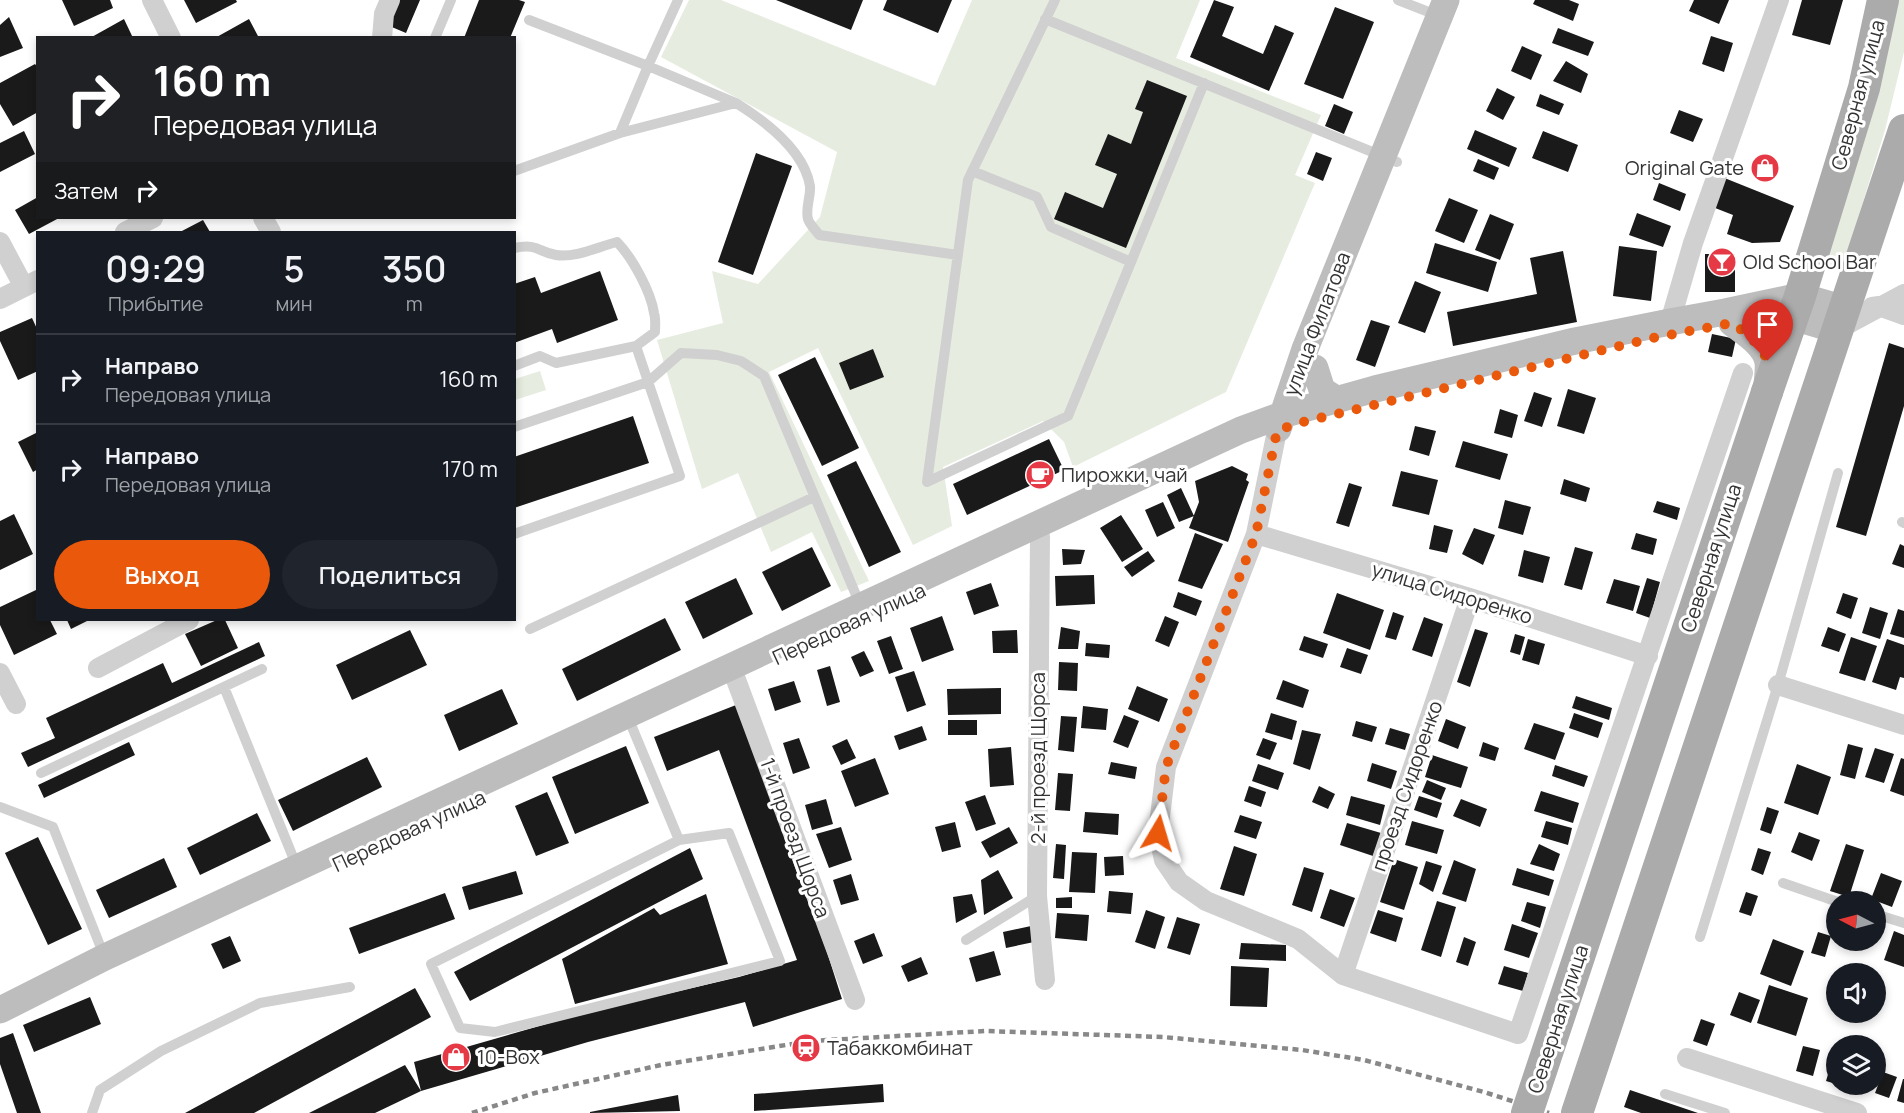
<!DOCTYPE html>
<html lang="ru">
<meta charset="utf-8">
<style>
:root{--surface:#171b24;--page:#20242c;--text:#f1f3f6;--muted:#9ea1a6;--line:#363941;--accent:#ea580c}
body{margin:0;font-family:Manrope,sans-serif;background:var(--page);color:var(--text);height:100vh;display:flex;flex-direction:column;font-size:22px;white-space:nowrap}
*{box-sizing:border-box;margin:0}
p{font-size:20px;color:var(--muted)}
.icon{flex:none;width:33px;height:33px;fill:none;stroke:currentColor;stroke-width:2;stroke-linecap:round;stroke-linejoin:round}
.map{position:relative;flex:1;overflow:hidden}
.panel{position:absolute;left:36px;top:231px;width:480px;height:390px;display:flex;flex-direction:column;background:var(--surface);border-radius:0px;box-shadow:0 3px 9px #0003}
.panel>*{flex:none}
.guide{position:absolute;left:36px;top:36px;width:480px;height:183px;border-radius:0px;box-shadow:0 3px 9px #0003;background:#202124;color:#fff;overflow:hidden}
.needle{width:39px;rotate:276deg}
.buttons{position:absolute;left:1826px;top:891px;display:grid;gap:12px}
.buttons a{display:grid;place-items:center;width:60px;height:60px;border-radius:50%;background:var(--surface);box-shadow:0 3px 9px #0003;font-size:30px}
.pin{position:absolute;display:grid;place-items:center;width:51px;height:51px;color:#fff;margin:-62px -26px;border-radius:50% 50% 50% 0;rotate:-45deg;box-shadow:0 0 6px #0007}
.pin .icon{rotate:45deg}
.me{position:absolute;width:66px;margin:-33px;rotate:7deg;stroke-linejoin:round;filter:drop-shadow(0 0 4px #0008)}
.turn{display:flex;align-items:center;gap:21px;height:126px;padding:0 18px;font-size:27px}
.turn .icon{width:78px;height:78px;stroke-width:2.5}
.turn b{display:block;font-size:42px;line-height:51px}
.then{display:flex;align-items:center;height:57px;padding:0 18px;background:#0003;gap:12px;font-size:22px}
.eta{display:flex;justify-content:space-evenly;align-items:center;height:102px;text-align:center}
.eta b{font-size:36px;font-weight:600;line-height:42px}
.button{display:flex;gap:12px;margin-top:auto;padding:12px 18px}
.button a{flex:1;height:69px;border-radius:36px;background:var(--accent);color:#fff;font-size:24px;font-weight:600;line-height:69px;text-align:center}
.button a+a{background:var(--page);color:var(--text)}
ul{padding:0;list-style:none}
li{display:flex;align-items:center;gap:18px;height:90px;padding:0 18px;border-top:2px solid var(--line)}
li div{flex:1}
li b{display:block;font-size:22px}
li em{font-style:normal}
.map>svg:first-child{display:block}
.green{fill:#e6ecdf}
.building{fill:#1a1a1a}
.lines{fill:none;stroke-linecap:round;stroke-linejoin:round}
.lane{stroke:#d0d0d0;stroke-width:10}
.street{stroke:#d0d0d0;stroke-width:20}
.secondary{stroke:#bdbdbd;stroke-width:27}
.primary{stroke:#ababab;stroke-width:32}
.rail{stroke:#888;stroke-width:4.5;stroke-dasharray:6 4.5;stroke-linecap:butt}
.primary-bridge{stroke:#ababab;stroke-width:32}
.route{stroke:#ea580c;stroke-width:10;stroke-dasharray:0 18}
.labels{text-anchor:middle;stroke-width:6;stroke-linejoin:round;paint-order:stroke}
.street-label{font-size:20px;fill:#333;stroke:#fff}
.poi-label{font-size:20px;fill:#333;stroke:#fff;text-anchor:start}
</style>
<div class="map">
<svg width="1904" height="1113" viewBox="0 0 1904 1113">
<rect width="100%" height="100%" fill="#fff"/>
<path class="green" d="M689 0H721L935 86 972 0H1200L1176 58 1321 115 1295 175 1315 183 1226 392 1073 467 1064 442 1043 421 943 467 952 526 913 545 818 348 769 372 869 581 841 592 812 532 771 552 738 473 702 489 657 340 723 323 712 271 758 284 820 217 837 152 661 57Z
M1897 0H1904V52L1885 130 1844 264 1824 266Z
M540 371 546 390 515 400V379Z"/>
<path class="building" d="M62 0H110L113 8 74 26Z
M184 0H236L237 2 196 23Z
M397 0H420L406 33 387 25Z
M479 0H519L525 2 510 38H464Z
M776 0H863L851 30Z
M887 0H952L938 33 883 10Z
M1214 0 1234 7 1222 36 1263 54 1275 25 1294 33 1269 91 1190 57Z
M1535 0H1569L1579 4 1573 21 1533 4Z
M1694 0H1729L1719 24 1689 11Z
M1802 0H1843L1830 45 1792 35Z
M1335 7 1374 22 1343 99 1304 84Z
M9 17 23 48 0 57V25Z
M124 19 133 38H90Z
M249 19 259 38H215Z
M1558 28 1594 42 1588 56 1552 43Z
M1711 36 1733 43 1724 72 1702 64Z
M1522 46 1542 55 1531 80 1511 71Z
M1566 61 1588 74 1581 93 1553 81Z
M35 64 38 68V112L13 126 0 104V83Z
M1147 80 1187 96 1126 248 1054 219 1065 192 1103 208 1117 174 1095 165 1108 134 1131 144 1143 112 1135 109Z
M1497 88 1515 97 1503 120 1486 111Z
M1540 94 1564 104 1559 115 1536 106Z
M1334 104 1353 112 1344 134 1325 126Z
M1679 110 1703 119 1693 142 1670 133Z
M1475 130 1517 148 1509 167 1467 149Z
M24 131 35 154 0 172V143Z
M1543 131 1578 145 1568 172 1532 158Z
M1316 152 1332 158 1323 181 1307 174Z
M756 153 792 166 753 275 718 262Z
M1478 159 1499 168 1494 180 1473 171Z
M1722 177 1794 206 1780 242 1752 243 1727 234 1733 215 1710 206Z
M1659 183 1686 194 1680 211 1653 200Z
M38 197V218H59L29 234 15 210Z
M1449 198 1478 210 1464 243 1435 231Z
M1637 213 1671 226 1663 247 1629 235Z
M1490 214 1514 224 1500 260 1475 250Z
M203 220 210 232H180Z
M1435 243 1497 262 1488 292 1426 273Z
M1619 246 1657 251 1651 301 1613 296Z
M1563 251 1577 322 1453 346 1447 312 1537 294 1530 258Z
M1705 254H1735V292H1705Z
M600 271 618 320 557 343 552 329 514 343V284L535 277 541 293Z
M1415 281 1441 292 1425 333 1398 323Z
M32 318 38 331V371L18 380 0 341V332Z
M1371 320 1390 326 1375 367 1356 360Z
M1712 334 1736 339 1732 357 1708 352Z
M1889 343 1904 348V406L1866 536 1836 527Z
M873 349 884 377 850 390 839 363Z
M815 357 859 448 822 466 778 375Z
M1568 389 1596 398 1584 434 1557 426Z
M1534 392 1552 398 1542 427 1524 421Z
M1500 409 1518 415 1512 438 1494 433Z
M633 416 649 463 514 508V457Z
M1415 426 1436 431 1429 456 1409 450Z
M38 432V469L33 472 18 442Z
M1049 439 1064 470 967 515 953 484Z
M1463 441 1508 454 1500 480 1455 467Z
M856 461 901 552 869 567 827 475Z
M1232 466 1248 474 1246 480 1249 482 1228 542 1189 528 1199 502 1195 481Z
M1401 471 1438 480 1429 515 1392 506Z
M1564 479 1590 488 1586 502 1560 494Z
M1349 483 1362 487 1349 527 1336 523Z
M1181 488 1194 516 1179 522 1167 495Z
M1505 500 1531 507 1523 535 1498 528Z
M1657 501 1680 508 1677 520 1653 512Z
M1163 502 1175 528 1157 537 1145 510Z
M14 514 33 554 0 570V521Z
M1121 515 1143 549 1122 562 1100 528Z
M1434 525 1453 530 1447 553 1429 549Z
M1474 528 1495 535 1483 565 1462 554Z
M1195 533 1223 544 1202 589 1178 581Z
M1636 533 1657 539 1653 555 1631 549Z
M1900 544 1904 546V568L1892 564Z
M812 547 831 586 782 611 762 572Z
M1575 547 1593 552 1582 590 1564 585Z
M1062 549 1085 550 1081 564 1063 565Z
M1524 550 1550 557 1543 583 1518 576Z
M1148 551 1155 561 1132 577 1124 567Z
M1094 575 1095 604 1056 606 1055 576Z
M736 578 753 614 703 639 685 602Z
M1647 578 1660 582 1650 618 1636 613Z
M1614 579 1640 586 1633 611 1606 603Z
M991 583 999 606 974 615 966 592Z
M36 590 38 620H50L57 634 14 655 0 625V607Z
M1178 592 1202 601 1196 616 1173 607Z
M1337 593 1384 610 1370 650 1323 633Z
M1843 593 1858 598 1851 619 1836 613Z
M1870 607 1888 613 1880 639 1862 633Z
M1898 609 1904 611V638L1890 634Z
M1393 612 1404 616 1396 640 1385 637Z
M942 616 954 650 922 662 910 628Z
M1165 616 1179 622 1169 647 1155 641Z
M1424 617 1443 624 1432 657 1412 650Z
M665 618 681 650 577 701 562 669Z
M67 620H89L71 629Z
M217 620H225L238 648 201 666 185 634Z
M1061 627 1080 631 1078 649H1058Z
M1828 627 1846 634 1839 652 1821 646Z
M1475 629 1488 633 1470 687 1457 682Z
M410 630 427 665 352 700 336 665Z
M1017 630 1018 653H993L992 631Z
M1515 634 1525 637 1520 655 1510 652Z
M891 636 903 669 889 674 877 641Z
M1304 636 1328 644 1323 658 1299 650Z
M1851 637 1877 646 1865 681 1839 673Z
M1528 639 1545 644 1539 665 1522 660Z
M1887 639 1904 645V678L1900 677 1896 690 1872 682Z
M259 642 265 656 28 767 21 753 55 738 46 718 163 663 172 683Z
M1086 643 1110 645 1109 658 1085 656Z
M1347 648 1368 655 1361 674 1340 667Z
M864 651 874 671 860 677 851 657Z
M1059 662 1078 663 1077 691 1058 690Z
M830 666 840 702 827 706 817 670Z
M914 671 926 705 907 712 895 677Z
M1283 680 1309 690 1303 708 1276 699Z
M794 681 801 702 775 711 768 689Z
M1137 686 1168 699 1159 722 1128 709Z
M1001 688V714L948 715 947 689Z
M502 689 518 724 459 751 444 715Z
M1576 696 1612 708 1609 720 1572 708Z
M736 705 827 952 842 999 753 1027 745 1002 588 1042 421 1091 414 1062 581 1014 739 977 797 960 719 750 667 771 654 737Z
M1083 706 1108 709 1106 730 1081 728Z
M1271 713 1297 721 1292 740 1265 732Z
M1574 713 1603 723 1598 738 1569 728Z
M1124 715 1139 721 1128 748 1113 742Z
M1061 716 1077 717 1074 752 1058 750Z
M1446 719 1466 727 1458 749 1438 741Z
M948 720H977V735H948Z
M1356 721 1377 727 1372 742 1352 736Z
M1534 723 1565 733 1555 760 1524 749Z
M922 726 927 740 899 750 894 736Z
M1390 728 1410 734 1405 750 1385 744Z
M1302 730 1321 734 1310 770 1293 764Z
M799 738 810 768 793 774 783 743Z
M1263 738 1277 743 1270 760 1256 755Z
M847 739 856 758 841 765 832 746Z
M129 742 135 755 44 798 38 785Z
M1483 742 1499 748 1495 761 1479 756Z
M1848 744 1863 748 1855 779 1840 775Z
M626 746 649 803 575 834 552 777Z
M1011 747 1014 785 990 787 988 749Z
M1875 748 1894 754 1884 783 1865 777Z
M1432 755 1468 767 1461 788 1425 777Z
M367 757 382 787 293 831 278 800Z
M875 758 889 794 855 807 841 771Z
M1901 758 1904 759V796L1890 791Z
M1111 762 1137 767 1135 779 1108 774Z
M1372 763 1397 771 1391 789 1367 781Z
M1258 764 1284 773 1278 790 1252 781Z
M1797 764 1831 777 1818 815 1784 803Z
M1555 765 1588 776 1584 787 1552 776Z
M1058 773 1073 774 1070 811 1055 810Z
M1427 780 1446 788 1441 800 1422 792Z
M1249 786 1266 792 1261 807 1244 801Z
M1319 786 1335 794 1328 809 1312 802Z
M1541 791 1579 803 1573 823 1534 811Z
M547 792 569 843 536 856 515 806Z
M985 795 996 824 976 831 965 802Z
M1351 796 1385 805 1380 825 1346 815Z
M1419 796 1442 803 1437 818 1414 810Z
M826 799 833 824 812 830 805 805Z
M1461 799 1487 809 1480 827 1453 816Z
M1767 807 1779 811 1771 834 1760 830Z
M1085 812 1119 814 1118 835 1083 832Z
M257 813 271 841 200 875 187 848Z
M1240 815 1262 822 1256 839 1234 832Z
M1412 821 1444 830 1437 854 1405 845Z
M1546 821 1572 828 1568 845 1541 837Z
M955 822 961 847 942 852 935 827Z
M1347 823 1381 833 1373 856 1340 845Z
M841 827 852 860 829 868 816 834Z
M1009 827 1018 843 990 858 981 842Z
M1799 832 1820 840 1812 861 1791 852Z
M38 837 82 929 48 945 5 853Z
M1056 844 1066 845 1064 879 1053 878Z
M1539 844 1560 854 1554 871 1530 864Z
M1846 844 1864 850 1849 897 1830 891Z
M1234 846 1257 854 1244 896 1220 889Z
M690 848 703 879 470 1001 454 972Z
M1758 848 1771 852 1763 875 1751 870Z
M1072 852 1097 853 1095 893 1069 892Z
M1123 856 1124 875 1105 876 1104 857Z
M164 858 177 887 109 918 96 890Z
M1394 859 1418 867 1404 910 1380 902Z
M1454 860 1476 869 1466 902 1442 894Z
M1426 861 1442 866 1433 892 1419 884Z
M1304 867 1324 873 1312 912 1292 905Z
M1517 868 1554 880 1549 896 1512 885Z
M998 870 1013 898 984 915 981 880Z
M516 871 523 894 469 910 462 887Z
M1881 873 1902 881 1892 907 1871 899Z
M851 874 859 900 841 905 833 880Z
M1330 889 1355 898 1344 927 1320 918Z
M1109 891 1133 893 1131 914 1107 912Z
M1746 892 1758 896 1751 916 1739 912Z
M445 893 455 919 359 954 349 928Z
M706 894 728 964 575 1004 562 959 654 908 660 915Z
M972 894 977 912 956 923 953 897Z
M1072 897V908H1056V898Z
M1437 901 1456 907 1441 957 1421 950Z
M1527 902 1546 907 1540 928 1521 921Z
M1146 910 1165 917 1155 949 1135 942Z
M1378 910 1403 918 1396 942 1370 933Z
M1057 913 1089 915 1087 941 1055 938Z
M1177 917 1200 924 1190 955 1167 948Z
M1512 924 1538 933 1529 958 1504 950Z
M1031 926 1034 942 1006 948 1003 932Z
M1894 931 1904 935V967L1884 960Z
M1818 932 1831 936 1825 957 1811 953Z
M874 933 883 956 863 964 854 941Z
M230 936 241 961 223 969 211 944Z
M1464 937 1476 942 1468 966 1456 962Z
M1773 939 1804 951 1791 986 1760 974Z
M1848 940H1867L1865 947Z
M1241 943 1286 945V961L1239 959Z
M994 951 1001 975 976 982 969 958Z
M921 957 928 974 908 982 901 966Z
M1231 966 1269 968 1267 1007 1230 1006Z
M1504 966 1528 973 1523 991 1498 984Z
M1769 985 1808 998 1796 1036 1757 1023Z
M415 988 431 1017 254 1113H185Z
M1739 992 1760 1000 1751 1023 1730 1015Z
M90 997 101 1024 34 1052 23 1025Z
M1701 1019 1715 1024 1707 1046 1693 1041Z
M13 1033 41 1113H17L0 1064V1038Z
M1803 1046 1820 1050 1813 1076 1796 1071Z
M1833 1058H1836V1084L1826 1081Z
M405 1065 421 1091 375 1113H309Z
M1883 1072 1897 1077 1889 1098 1875 1093Z
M1903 1079H1904V1103L1897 1101Z
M883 1084 884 1102 754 1111V1094Z
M1630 1090 1698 1113H1641L1624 1107Z
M678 1095 680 1111 590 1113V1112Z"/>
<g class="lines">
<path class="lane" d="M1398 0 1439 16
M1045 19 1397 162
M529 20 648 66 678 0
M435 38 451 0
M736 103C765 121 804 150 810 186 811 196 805 209 808 219 809 224 816 230 819 235L958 255
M514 171 620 133 736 103 648 66 620 133
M972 171 1037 197 1051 227 1131 262 1204 83
M514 248C538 243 538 252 556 255 576 258 597 247 617 242 632 257 651 292 654 313 656 319 655 326 655 332L636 346 556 363 540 356 514 366
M514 427 648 382 681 353 717 355 741 361 764 376 861 607
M927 482 968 180 1055 0
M927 482 1068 416 1131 262
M1902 522 1904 523
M514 534 680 476 636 346
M530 629 814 497
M224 687 297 867
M632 727 679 840
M41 773 262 669
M0 807 53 827 105 958
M729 833 780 961 495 1032 460 1028 431 964 679 840Z
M1783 883 1838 902
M1875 914 1904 923
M1700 937 1778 685 1838 473
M966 940 1037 896
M1665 1094 1725 1113
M92 1113 100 1090 161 1051 260 1003 350 987"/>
<path class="street" d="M152 0 171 38
M382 38 384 14 390 0
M263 218 271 232
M125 232 153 218
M0 242 24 287
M0 299 38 280
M1872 307 1879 306 1904 315
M1670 322 1693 243 1779 0
M1837 330 1904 294
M1277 431 1256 534 1166 767 1158 833 1164 860 1179 882 1206 901 1298 939 1343 975 1518 1034 1743 373
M1256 534 1470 598 1648 656
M1040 536 1037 896 1045 980
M98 668 189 620
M0 673 16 704
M735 677 855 1000
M1778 685 1904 725
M1343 975 1470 598
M1687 1058 1857 1113"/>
<path class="secondary" d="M1771 317H1793L1837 330
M1732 323C1745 333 1765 345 1768 362 1769 370 1767 380 1767 387
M1315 368 1322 390 1336 399
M1278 429 1305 349 1446 0
M0 1010 105 957 1241 430 1282 415 1375 389 1575 341 1670 322 1725 312 1800 296 1845 309"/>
<path class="primary" d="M1767 392 1800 296 1864 88 1883 0
M1577 1113 1904 130"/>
<path class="rail" d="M472 1113 535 1093 661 1065 811 1041 985 1031 1163 1037 1302 1050 1364 1060 1484 1092 1549 1113"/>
<path class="primary-bridge" d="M1527 1113 1767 392"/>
</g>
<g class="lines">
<path class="route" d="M1158 833 1166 767 1256 534 1277 431 1295 424 1653 338 1732 323C1748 334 1759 344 1768 361"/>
</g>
<defs>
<g id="shop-disc" transform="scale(1.5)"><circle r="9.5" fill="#e63946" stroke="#fff"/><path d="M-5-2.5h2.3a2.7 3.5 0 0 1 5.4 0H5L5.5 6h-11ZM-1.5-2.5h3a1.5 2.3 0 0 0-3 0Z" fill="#fff"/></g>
<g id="bar-disc" transform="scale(1.5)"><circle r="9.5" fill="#e63946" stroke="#fff"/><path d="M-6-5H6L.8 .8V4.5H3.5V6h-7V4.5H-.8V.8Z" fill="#fff"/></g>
<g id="cafe-disc" transform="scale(1.5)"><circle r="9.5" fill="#e63946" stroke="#fff"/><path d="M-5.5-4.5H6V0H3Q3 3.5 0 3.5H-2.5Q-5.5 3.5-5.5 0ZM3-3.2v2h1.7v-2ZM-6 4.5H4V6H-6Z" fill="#fff"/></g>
<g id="station-disc" transform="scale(1.5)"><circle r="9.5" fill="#e63946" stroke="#fff"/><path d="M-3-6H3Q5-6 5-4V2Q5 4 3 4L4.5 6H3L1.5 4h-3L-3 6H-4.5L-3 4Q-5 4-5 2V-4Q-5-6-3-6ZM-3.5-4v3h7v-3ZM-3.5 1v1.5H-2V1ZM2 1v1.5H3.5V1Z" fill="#fff"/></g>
</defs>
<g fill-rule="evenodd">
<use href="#shop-disc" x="1765" y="168"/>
<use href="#bar-disc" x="1722" y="262"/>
<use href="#cafe-disc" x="1040" y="475"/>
<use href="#station-disc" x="806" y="1048"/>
<use href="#shop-disc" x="456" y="1057"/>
</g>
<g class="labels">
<g class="street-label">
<text transform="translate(1858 95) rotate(-75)" y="7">Северная улица</text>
<text transform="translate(1317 324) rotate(-69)" y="7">улица Филатова</text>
<text transform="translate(1711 558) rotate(-72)" y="7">Северная улица</text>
<text transform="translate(1452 593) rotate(17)" y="7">улица Сидоренко</text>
<text transform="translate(849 624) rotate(-25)" y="7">Передовая улица</text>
<text transform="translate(1038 758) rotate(-90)" y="7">2-й проезд Щорса</text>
<text transform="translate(1407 786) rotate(-71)" y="7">проезд Сидоренко</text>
<text transform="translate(409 831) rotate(-25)" y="7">Передовая улица</text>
<text transform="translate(795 838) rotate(70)" y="7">1-й проезд Щорса</text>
<text transform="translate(1558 1019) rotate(-72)" y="7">Северная улица</text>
</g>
<g class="poi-label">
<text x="1744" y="175" text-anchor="end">Original Gate</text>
<text x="1743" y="269">Old School Bar</text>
<text x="1061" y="482">Пирожки, чай</text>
<text x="827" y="1055">Табаккомбинат</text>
<text x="477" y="1064">10-Box</text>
</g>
</g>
</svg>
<div class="buttons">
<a><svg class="needle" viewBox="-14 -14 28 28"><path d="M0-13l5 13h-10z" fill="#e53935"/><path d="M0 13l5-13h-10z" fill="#9ea1a6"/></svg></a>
<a><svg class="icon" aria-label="sound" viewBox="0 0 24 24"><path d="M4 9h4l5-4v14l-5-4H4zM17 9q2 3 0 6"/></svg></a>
<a><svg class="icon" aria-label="layers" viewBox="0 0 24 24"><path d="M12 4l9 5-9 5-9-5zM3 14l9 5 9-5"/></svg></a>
</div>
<div class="pin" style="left:1768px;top:361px;background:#d93025"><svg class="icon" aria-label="arrive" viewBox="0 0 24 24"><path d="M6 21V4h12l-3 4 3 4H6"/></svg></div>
<svg class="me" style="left:1158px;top:833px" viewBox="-20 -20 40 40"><path d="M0-17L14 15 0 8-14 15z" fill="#ea580c" stroke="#fff" stroke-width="4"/></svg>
<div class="guide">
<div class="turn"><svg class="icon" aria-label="right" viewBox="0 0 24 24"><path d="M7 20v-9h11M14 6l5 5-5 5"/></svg><div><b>160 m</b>Передовая улица</div></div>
<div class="then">Затем<svg class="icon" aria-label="right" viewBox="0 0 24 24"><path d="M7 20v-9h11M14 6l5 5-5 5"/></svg></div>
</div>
<section class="panel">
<div class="eta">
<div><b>09:29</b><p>Прибытие</p></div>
<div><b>5</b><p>мин</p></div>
<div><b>350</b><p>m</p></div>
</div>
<ul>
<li><svg class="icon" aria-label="right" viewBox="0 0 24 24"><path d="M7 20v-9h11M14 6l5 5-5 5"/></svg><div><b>Направо</b><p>Передовая улица</p></div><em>160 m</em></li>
<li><svg class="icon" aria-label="right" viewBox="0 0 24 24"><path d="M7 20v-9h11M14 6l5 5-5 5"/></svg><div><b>Направо</b><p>Передовая улица</p></div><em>170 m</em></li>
</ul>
<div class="button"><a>Выход</a><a>Поделиться</a></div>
</section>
</div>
